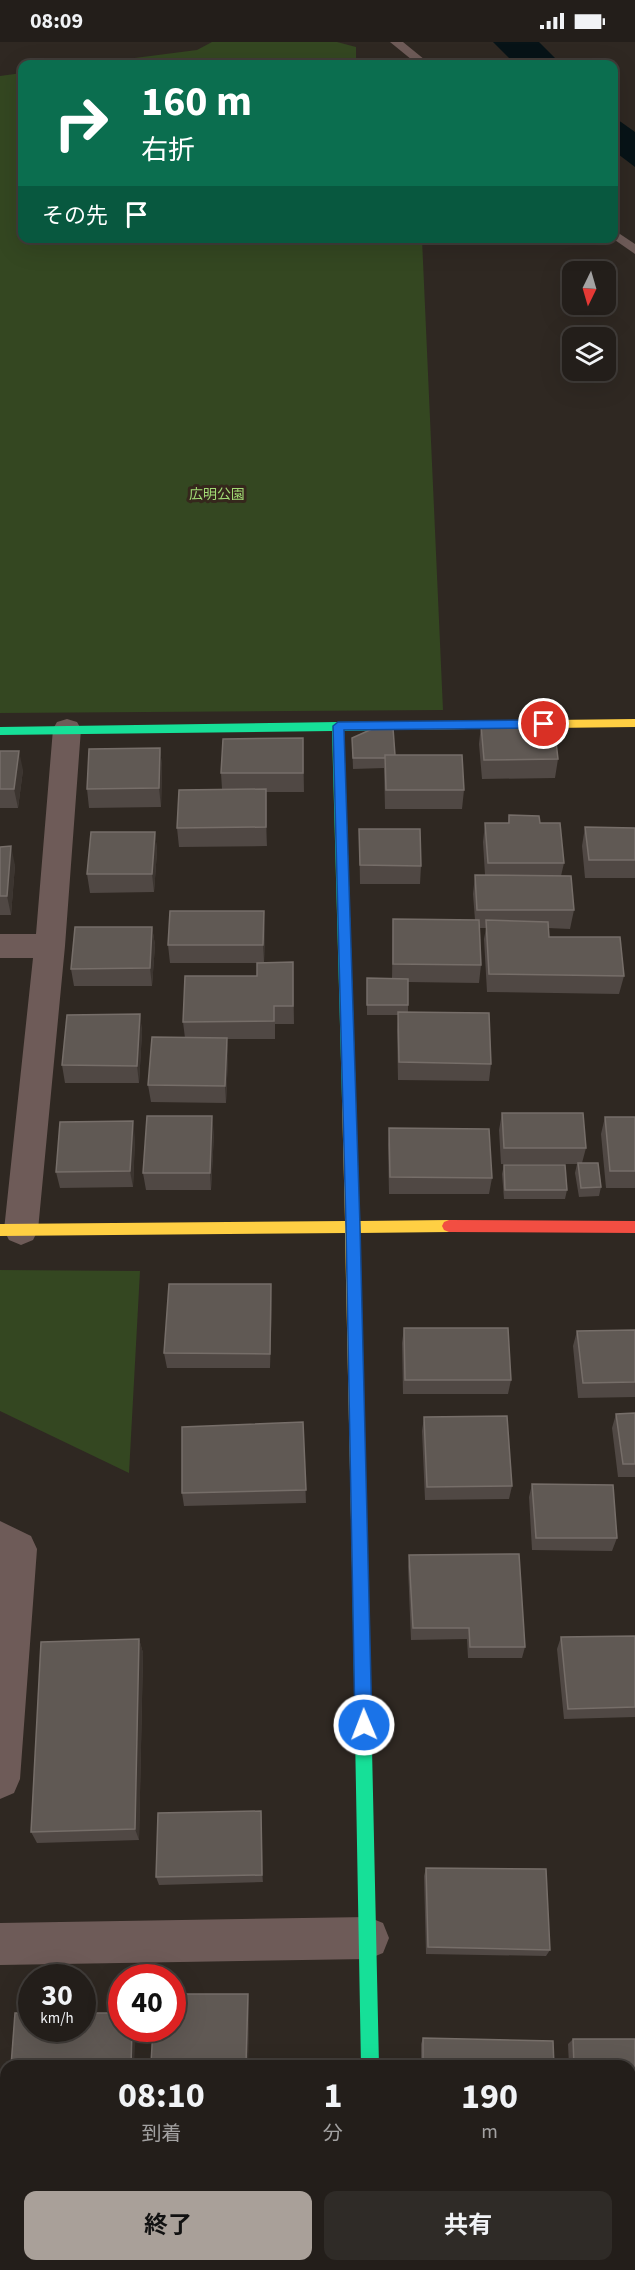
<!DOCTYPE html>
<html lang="ja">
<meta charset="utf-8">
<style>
:root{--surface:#231e1a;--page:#2f2b27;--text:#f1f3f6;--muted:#a3a2a2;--line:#403c39;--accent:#a9a099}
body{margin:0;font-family:"Source Sans 3","Noto Sans JP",sans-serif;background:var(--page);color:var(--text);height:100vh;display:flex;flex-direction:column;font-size:22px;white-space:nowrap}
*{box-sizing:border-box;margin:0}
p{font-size:20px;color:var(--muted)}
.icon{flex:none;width:33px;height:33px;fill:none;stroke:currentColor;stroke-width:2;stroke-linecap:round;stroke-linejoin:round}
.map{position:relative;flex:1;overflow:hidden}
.panel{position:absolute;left:0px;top:2018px;width:636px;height:212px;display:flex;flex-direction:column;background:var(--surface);border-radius:18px 18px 0 0;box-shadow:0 6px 24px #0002,0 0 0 2px var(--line)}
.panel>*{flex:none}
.top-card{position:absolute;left:18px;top:18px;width:600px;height:183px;border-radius:12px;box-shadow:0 6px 24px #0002,0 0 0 2px var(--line);background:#0b6e4f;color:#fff;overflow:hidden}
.needle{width:39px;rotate:185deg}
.fabs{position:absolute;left:562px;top:219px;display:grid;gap:12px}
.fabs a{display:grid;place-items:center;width:54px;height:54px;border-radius:12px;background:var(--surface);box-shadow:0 6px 24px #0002,0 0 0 2px var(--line);font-size:30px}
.speed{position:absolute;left:18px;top:1922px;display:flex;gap:12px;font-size:30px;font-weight:700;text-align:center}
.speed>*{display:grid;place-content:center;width:78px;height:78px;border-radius:50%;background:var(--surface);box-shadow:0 6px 24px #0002,0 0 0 2px var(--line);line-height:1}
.speed small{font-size:15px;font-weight:400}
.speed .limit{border:9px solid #d22;background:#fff;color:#111}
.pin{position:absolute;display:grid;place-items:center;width:51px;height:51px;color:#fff;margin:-26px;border:3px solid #fff;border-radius:50%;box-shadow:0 2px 6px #0007}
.me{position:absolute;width:66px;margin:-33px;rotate:359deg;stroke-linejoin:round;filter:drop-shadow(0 0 4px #0008)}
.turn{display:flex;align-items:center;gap:21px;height:126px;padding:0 24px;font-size:27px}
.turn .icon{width:78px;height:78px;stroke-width:2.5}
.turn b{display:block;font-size:42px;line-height:51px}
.then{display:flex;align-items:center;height:57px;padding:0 24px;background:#0003;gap:12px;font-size:22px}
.eta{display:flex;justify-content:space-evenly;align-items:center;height:102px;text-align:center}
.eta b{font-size:36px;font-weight:700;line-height:42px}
.primary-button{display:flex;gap:12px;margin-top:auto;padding:12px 24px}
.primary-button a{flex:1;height:69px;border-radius:12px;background:var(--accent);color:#111;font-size:24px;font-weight:700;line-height:69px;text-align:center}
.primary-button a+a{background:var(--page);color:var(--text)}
.status{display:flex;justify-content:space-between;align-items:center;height:42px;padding:0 30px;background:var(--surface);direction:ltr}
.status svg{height:16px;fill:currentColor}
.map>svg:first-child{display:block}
.green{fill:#344721}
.water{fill:#071317}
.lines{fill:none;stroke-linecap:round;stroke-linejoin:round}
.lane{fill:#6e5b58;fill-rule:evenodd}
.street{fill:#6e5b58;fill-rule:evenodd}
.fast{fill:#16e098;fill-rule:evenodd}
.slow{fill:#ffcf43;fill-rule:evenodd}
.jam{fill:#f24e42;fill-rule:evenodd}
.wall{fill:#504844}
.shaded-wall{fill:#3c3530}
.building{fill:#605954;stroke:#766e69;stroke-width:1.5}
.route{fill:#1a73e8;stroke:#114b97;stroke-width:1.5}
.labels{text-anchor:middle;stroke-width:6;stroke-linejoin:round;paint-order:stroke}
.far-park-label{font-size:14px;fill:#a1da74;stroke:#35271c}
</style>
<div class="status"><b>08:09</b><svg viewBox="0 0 49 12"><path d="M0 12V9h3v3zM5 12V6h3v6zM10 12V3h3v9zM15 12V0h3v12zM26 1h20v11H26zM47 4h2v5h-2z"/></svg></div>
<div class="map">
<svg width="635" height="2228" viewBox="0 0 635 2228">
<rect width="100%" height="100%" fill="#2f2822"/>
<path class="green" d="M212 0H337L356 5V22H88L197 8Z
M22 31V196L422 197 443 668 0 671V34Z
M0 1228 140 1229 129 1431 0 1369Z"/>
<path class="water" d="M493 0H539L561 22H515Z
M614 75 635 90V125L614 109Z"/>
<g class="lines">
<path class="lane" d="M390 0H403L430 22H417Z
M614 188 635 202V212L612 196Z"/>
<path class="street" d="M67 677 77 680 81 687 65 904 38 1188 33 1198 21 1203 9 1198 4 1188 33 916H0V892H36L53 687 57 680Z
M0 1479 31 1494 37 1507 20 1737 14 1751 0 1757Z
M368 1875 383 1881 389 1896 383 1911 368 1917 0 1923V1881Z
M351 2223H397V2228H351Z"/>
<path class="fast" d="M338 680H386L392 684 386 688 344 689 356 1058 354 1062H344L342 1058 332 689 0 693V685Z
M360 1518 365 1520 368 1525 379 2024H361L352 1525 355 1520Z"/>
<path class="slow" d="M635 677V685L386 688 380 684 386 680Z
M349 1053 354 1054 356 1058 359 1179 449 1178 454 1180 456 1184 454 1188 449 1190 359 1191 368 1525 365 1530 360 1532 355 1530 352 1525 345 1191 0 1194V1182L345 1179 342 1058 344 1054Z"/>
<path class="jam" d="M449 1178 635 1179V1191L449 1190 444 1188 442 1184 444 1180Z"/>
</g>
<path class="wall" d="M481 683 558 717 555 736 482 737 479 702Z
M303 696 304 750H266L267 804 179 805 177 786 222 747 221 731Z
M352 696 395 713 464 748 462 767H385L384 726 353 727Z
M160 706 162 725 161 765 89 766 87 747Z
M0 709 23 728 18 766H0Z
M509 773 540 781 564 821 561 834 574 868 570 887 548 886 549 895 624 934 619 952 487 950 484 897 486 886H480L481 923 479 941 408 940V970L491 1022 489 1039 398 1038 397 988 398 973H367V936H392L393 877 475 878 473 852 475 833H485L483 800 485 781H508Z
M585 785 635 786V836H585L582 804Z
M359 787 421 824 420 842H360Z
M155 790 157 809 154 850 90 851 87 832Z
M0 805 15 823 11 873H0Z
M152 885 155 903 152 944H74L71 927Z
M265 887 264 921 293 920 294 982H275V997H227L228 1013 226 1061 151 1060 148 1043 185 996 183 980 257 934V921H170L168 903Z
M140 972 142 990 139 1041H65L62 1023Z
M502 1071 586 1106 582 1121 601 1145 599 1154 579 1155 575 1131 577 1122H501L499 1088Z
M605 1075H635V1146H606L601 1092Z
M389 1086 492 1136 489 1152H389L388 1103Z
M214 1091 211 1148H146L143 1131Z
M135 1096 133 1145 60 1146 56 1130Z
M504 1123 567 1148 565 1157H504L502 1132Z
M272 1257 270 1326H167L164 1311Z
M404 1286 511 1338 508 1352H403L402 1301Z
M635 1288V1355L578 1356 573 1304 577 1289Z
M635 1371V1435H618L612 1386 616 1372Z
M424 1375 512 1444 509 1457 425 1458 422 1389Z
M303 1380 306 1461 184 1464 182 1451Z
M532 1442 617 1496 612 1509 532 1508 529 1455Z
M409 1513 525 1605 522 1616H468L467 1597 411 1598 408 1525Z
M635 1594V1675L564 1677 557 1607 561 1595Z
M139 1597 143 1611 139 1798 37 1801 31 1790Z
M261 1769 263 1840 159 1843 156 1835Z
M426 1826 550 1908 546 1914 426 1912 424 1834Z
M249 1958 248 2024H152L151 2022Z
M423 1996 554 2024H421V2002Z
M573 1997H635V2087H630V2024H569L568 2002Z"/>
<path class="shaded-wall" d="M160 706 162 725 161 765 159 746Z
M19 709 23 728 18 766 14 747Z
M266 747 267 766V804L266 785Z
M155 790 157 809 154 850 152 832Z
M11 804 15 823 11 873 7 854Z
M264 869 265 887 264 921 263 903Z
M152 885 155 903 152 944 150 926Z
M140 972 142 990 139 1041 137 1024Z
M227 996 228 1013 226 1061 225 1044Z
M212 1074 214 1091 211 1148 210 1131Z
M133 1079 135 1096 133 1145 130 1129Z
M271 1242 272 1257 270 1326V1312Z
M139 1597 143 1611 139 1798 135 1787Z
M261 1769 262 1777 263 1840 262 1833Z
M248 1952 249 1958 248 2024H247Z
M132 1986H136L134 2024H131Z
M115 2223H119V2228H115Z"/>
<path class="building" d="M554 682 558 717 484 718 481 683Z
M393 686 395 713H385V716H353L352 696 372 687Z
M303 696V731H221L223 697Z
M160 706 159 746 87 747 89 707Z
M0 709H19L14 747H0Z
M385 713H462L464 748H386Z
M266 747V785L177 786 179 748Z
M509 773 539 774 540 781H560L564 821H488L485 781H509Z
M585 785 635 786V818H589Z
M359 787H420L421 824 360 823Z
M91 790H155L152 832H87Z
M11 804 7 854H0V805Z
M475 833 571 834 574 868H477Z
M170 869H264L263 903H168Z
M393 877 479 878 481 923 393 922Z
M486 878 548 880 549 895H620L624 934 489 932Z
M75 885H152L150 926 71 927Z
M293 920V964H274V979L183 980 185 934H257V921Z
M367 936 408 937V963H367Z
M398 970 489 971 491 1022 399 1020Z
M140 972 137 1024 62 1023 67 973Z
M152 995 227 996 225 1044 148 1043Z
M502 1071H583L586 1106H504Z
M147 1074H212L210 1131H143Z
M605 1075H635V1129H610Z
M133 1079 130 1129 56 1130 60 1080Z
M389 1086 489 1087 492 1136 390 1135Z
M578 1121H598L601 1145 581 1146Z
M504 1123H565L567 1148H505Z
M169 1242H271L270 1312 164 1311Z
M404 1286H508L511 1338H405Z
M635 1288V1340L583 1341 577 1289Z
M635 1371V1422H623L616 1372Z
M507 1374 512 1444 427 1445 424 1375Z
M303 1380 306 1448 182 1451V1385Z
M532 1442 613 1443 617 1496H536Z
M519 1512 525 1605H470L469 1586H413L409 1513Z
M635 1594V1665L568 1667 561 1595Z
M139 1597 135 1787 31 1790 41 1600Z
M261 1769 262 1833 156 1835 158 1771Z
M426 1826 546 1827 550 1908 428 1905Z
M172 1952H248L246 2022H151L153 1986H172Z
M15 1971H32V1986H82V1971H122V1986H132L131 2024H11Z
M423 1996 553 1999 554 2024H423Z
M573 1997H635V2083H630V2024H574Z
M630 2103H635V2153H630Z
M0 2141H6V2223H115V2228H0Z
M134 2223H245V2228H134Z
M427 2223H566V2228H427Z"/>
<path class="route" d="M544 678 549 682 544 686 344 688 360 1184 372 1683 370 1689 364 1691 358 1689 355 1683 346 1184 333 684 338 680Z"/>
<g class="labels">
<g class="far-park-label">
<text x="217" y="457">広明公園</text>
</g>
</g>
</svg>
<div class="fabs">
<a><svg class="needle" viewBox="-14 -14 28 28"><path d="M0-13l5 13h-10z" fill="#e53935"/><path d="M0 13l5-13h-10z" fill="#a3a2a2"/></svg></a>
<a><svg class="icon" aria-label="layers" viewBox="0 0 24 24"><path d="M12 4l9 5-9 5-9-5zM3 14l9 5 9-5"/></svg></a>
</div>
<div class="speed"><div>30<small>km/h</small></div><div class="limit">40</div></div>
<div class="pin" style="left:544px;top:682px;background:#d93025"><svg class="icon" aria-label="arrive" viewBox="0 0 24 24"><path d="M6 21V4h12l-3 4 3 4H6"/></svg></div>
<svg class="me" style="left:364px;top:1683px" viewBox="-20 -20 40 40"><circle r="17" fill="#1a73e8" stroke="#fff" stroke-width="3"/><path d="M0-11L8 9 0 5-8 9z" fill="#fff"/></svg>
<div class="top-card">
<div class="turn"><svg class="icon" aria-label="right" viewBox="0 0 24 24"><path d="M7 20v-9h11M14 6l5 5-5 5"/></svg><div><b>160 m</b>右折</div></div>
<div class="then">その先<svg class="icon" aria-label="arrive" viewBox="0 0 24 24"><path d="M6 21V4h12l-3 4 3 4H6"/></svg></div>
</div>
<section class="panel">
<div class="eta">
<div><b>08:10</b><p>到着</p></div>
<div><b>1</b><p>分</p></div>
<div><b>190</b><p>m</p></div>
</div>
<div class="primary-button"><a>終了</a><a>共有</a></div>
</section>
</div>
